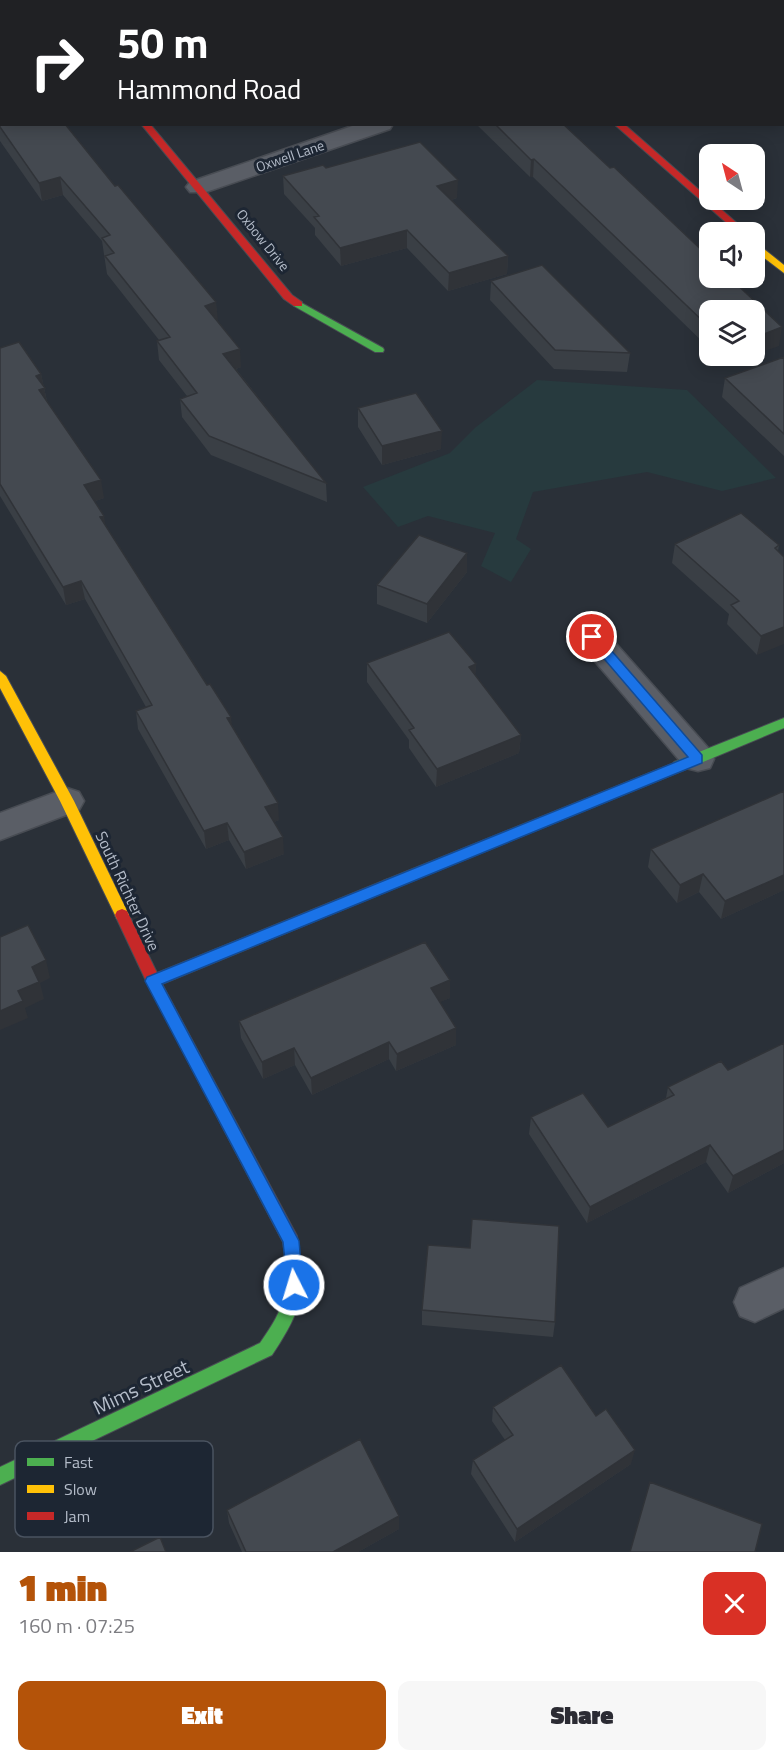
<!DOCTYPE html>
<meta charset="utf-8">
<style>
:root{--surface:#fff;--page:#f7f7f7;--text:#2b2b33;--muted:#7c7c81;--accent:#b45309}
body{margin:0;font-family:"Titillium Web",sans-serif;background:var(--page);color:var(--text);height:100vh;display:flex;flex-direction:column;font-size:22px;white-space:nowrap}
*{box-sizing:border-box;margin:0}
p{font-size:20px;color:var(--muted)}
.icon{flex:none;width:33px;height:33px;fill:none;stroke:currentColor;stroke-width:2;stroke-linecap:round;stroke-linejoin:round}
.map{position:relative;height:1552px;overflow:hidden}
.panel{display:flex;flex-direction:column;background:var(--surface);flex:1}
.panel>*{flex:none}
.banner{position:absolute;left:0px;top:0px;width:784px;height:126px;box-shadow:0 3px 15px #0003;background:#202124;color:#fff;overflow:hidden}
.needle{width:39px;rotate:324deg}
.tools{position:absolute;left:699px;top:144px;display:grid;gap:12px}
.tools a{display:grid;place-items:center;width:66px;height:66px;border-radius:12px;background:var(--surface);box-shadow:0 3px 15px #0003;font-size:30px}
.pin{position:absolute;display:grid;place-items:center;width:51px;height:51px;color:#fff;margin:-26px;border:3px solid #fff;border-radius:50%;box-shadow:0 2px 6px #0007}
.me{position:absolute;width:66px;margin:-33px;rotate:355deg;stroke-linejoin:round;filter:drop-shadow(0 0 4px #0008)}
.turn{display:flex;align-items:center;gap:21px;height:126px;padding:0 18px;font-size:27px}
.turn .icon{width:78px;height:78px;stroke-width:2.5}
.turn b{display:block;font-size:42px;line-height:51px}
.round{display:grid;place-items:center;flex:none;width:63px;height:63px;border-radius:12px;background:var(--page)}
.headline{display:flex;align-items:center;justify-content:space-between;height:102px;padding:0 18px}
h1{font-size:36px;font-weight:800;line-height:45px;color:var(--accent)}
.button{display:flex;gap:12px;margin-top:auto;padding:12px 18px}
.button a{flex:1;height:69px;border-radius:12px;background:var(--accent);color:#fff;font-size:24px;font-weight:800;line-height:69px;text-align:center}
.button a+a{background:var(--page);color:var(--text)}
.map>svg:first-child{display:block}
.green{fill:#273a3e}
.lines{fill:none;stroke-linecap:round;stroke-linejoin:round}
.street-casing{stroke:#484c53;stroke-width:3}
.fast-casing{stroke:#484c53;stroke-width:2}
.slow-casing{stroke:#484c53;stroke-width:2}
.jam-casing{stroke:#484c53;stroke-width:2}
.street{fill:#5a5e66;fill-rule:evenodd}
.fast{fill:#4caf50;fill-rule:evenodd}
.slow{fill:#ffc107;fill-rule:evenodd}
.jam{fill:#c62828;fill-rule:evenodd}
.wall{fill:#3a3f45}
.shaded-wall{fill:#303338}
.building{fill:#444950;stroke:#303338;stroke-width:1.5}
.route{fill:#1a73e8;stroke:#114b97;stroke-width:1.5}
.labels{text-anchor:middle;stroke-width:6;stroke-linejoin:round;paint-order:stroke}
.far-street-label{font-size:14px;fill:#b4bcc9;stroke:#1d2633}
.street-label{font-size:16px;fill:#b4bcc9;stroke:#1d2633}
.near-street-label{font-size:20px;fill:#b4bcc9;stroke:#1d2633}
.key{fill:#1d2633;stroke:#4a5360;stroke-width:1.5}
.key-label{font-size:16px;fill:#b4bcc9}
</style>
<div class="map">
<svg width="784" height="1552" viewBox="0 0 784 1552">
<rect width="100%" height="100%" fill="#2a3038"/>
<path class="green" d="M537 380 687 390 776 478 722 491 647 472 533 492 516 539 531 549 511 582 481 566 495 533 428 516 398 527 363 487 450 453 476 427Z"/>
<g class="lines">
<g class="street-casing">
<path id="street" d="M358 124H393L390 129 206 192H190L186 187 190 182Z
M592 626 603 629 710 750 714 759 710 768 698 771 686 768 581 645 577 637 581 629Z
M67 788 79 792 84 801 79 810 0 840V813Z
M784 1268V1308L755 1322 740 1316 734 1302 740 1288Z"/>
</g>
<g class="fast-casing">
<path id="fast" d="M473 0H481L482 2H474Z
M298 301 383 348 384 350 383 352H375L294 306V302Z
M784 718V728L684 770H674L672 766 674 762Z
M293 1256 299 1259C313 1290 289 1330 272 1355L0 1485V1467L260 1343C271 1327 282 1312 284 1292 285 1281 283 1268 287 1259Z"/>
</g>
<g class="slow-casing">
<path id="slow" d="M754 241 784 265V273L754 250Z
M0 671 6 676 74 801 129 915 127 919 122 921 117 919 115 915 60 801 0 688Z
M679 761 684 762 686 766 684 770 393 889H383L381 885 383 881Z"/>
</g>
<g class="jam-casing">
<path id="jam" d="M141 124H150L292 295 302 302V306H294L284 299Z
M614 124H624L747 232H737Z
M388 879 393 881 395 885 393 889 162 984 297 1236 301 1264 299 1269 293 1272 287 1269 283 1242 148 985 115 915 117 911 122 909 127 911 157 973Z"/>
</g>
<use href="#street" class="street"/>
<use href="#fast" class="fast"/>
<use href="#slow" class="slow"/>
<use href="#jam" class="jam"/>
</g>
<path class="wall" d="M167 0H275L278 2H170Z
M341 0H411L413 2H342Z
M0 81 96 164 216 302 217 321 241 367 236 369 326 483 327 502 211 455 182 417 180 399 187 396 159 360 157 341 159 340 107 274 102 241 63 195 42 201 0 141Z
M476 124H563L779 346 710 310V349L533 177H530Z
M326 168 457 198 451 200 508 256 507 274 448 291 407 248 341 266 315 235V228L284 194 283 176Z
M491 281 630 353 627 372 554 369 490 300Z
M0 348 41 374 47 401 104 498 95 501 105 525 232 726 279 820 274 822 284 854 246 869 229 840 206 849 138 729 136 711 146 707 85 599 66 605 0 496Z
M716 356H752L726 365Z
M784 357V456L722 397 725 378Z
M358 408 441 449 382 465 358 427Z
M675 544 779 545 778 551 784 557 757 655 727 624 729 614 672 563Z
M467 572 427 623 377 604V585Z
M367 663 476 664 475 675 521 735 519 753 436 787 409 748V740L367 682Z
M784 791V890L721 919 699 892 677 903 648 867 651 849Z
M450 980V998L439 1002 456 1028V1045L396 1071 389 1059 312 1095 295 1065 263 1079 241 1038 239 1021Z
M784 1043V1163L728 1193 706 1162 587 1223 529 1134 531 1117 608 1127 666 1098 668 1087 728 1070Z
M470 1248 555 1322 553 1337 422 1325V1310Z
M493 1407 596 1416 631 1464 515 1542 471 1474 473 1460 505 1440 492 1421Z
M227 1510 399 1529 358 1552H242L229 1523Z"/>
<path class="shaded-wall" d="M1 0H6L5 2H2V49L0 68V15Z
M534 159 533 177H530L531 160Z
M60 177 63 195 42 201 39 183Z
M458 180 457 198 437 204V186Z
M407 230V248L341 266 340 248Z
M508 256 507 274 448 291 449 273Z
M216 302 218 321 207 325 205 306Z
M782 327 779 346 754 355V338Z
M240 349 241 367 225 373 223 354Z
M727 356H752L726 365Z
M41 374 48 406 42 408 36 376Z
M442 431 441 449 382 465V446Z
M101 480 104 498 87 504 84 485Z
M104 516 107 534 100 517Z
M467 553V572L427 623V604Z
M81 581 85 599 66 605 63 587Z
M784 627V644L757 655 761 636Z
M476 664 475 683 469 667Z
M231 717 233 735 227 718Z
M521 735 519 753 436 787 437 769Z
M278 803 279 820 267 825 265 807Z
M227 823 229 840 206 849 204 831Z
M283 837 284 854 246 869 244 852Z
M703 874 699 892 677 903 680 885Z
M784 875V890L721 919 725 901Z
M46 960 50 978 40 983 44 999 25 1008 28 1018 0 1030V1011L18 991 32 967Z
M450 980V998L430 1006 431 988Z
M456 1028V1045L396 1071 397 1054Z
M389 1042V1059L312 1095 311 1078Z
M294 1048 295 1065 263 1079 262 1062Z
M710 1145 706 1162 587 1223 590 1207Z
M784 1150V1163L728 1193 733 1176Z
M635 1450 631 1464 515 1542 517 1529Z
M399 1516V1529L358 1552H333Z"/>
<path class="building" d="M190 0H275L278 2H191Z
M359 0H411L413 2H361Z
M2 80V124H65L115 186 118 185 216 302 205 306 240 349 223 354 326 483 209 436 180 399 197 393 157 341 170 337 105 256 114 253 102 238 110 235 60 177 39 183 0 127V81Z
M495 124H563L610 168 614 167 710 258V278H730L782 327 754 338V310H710V328L534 159 531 160Z
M420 142 458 180 437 186 508 256 449 273 407 230 340 248 314 217 319 216 283 176 323 165 326 168Z
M542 265 630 353 555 350 491 281Z
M19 342 41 374 36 376 45 388 39 390 101 480 84 485 104 516 100 517 207 685 210 684 231 717 227 718 278 803 265 807 283 837 244 852 227 823 204 831 136 711 152 705 81 581 63 587 0 484V348Z
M784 357V434L725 378Z
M416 393 442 431 382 446 358 408Z
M741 513 779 545 775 548 784 557V627L761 636 731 605 739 601 675 544Z
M419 535 467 553 427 604 377 585Z
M449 632 476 664 469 667 521 735 437 769 409 730 414 728 367 663Z
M784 791V875L725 901 703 874 680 885 651 849Z
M28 925 46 960 32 967 39 982 18 991 23 1001 0 1011V937Z
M425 942 450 980 431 988 456 1028 397 1054 389 1042 311 1078 294 1048 262 1062 239 1021Z
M784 1043V1150L733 1176 710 1145 590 1207 531 1117 583 1093 608 1127 674 1095 668 1087 721 1061 728 1070Z
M472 1219 559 1226 555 1322 422 1310 428 1245 470 1248Z
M561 1365 596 1416 606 1409 635 1450 517 1529 473 1460 513 1435 493 1407Z
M360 1439 399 1516 333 1552H246L227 1510Z
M650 1482 762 1524 755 1552H630Z
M160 1537 166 1552H130Z"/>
<path class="route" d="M592 632 597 634 702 755V763L162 984 299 1241 303 1285 300 1291 294 1293 288 1291 283 1242 145 981 147 977 688 757 588 640V634Z"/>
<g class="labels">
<g class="far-street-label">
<text transform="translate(290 156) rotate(-19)" y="5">Oxwell Lane</text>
<text transform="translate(263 240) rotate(51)" y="5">Oxbow Drive</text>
</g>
<g class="street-label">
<text transform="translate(128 891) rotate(65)" y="6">South Richter Drive</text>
</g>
<g class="near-street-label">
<text transform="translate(141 1387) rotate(-25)" y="7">Mims Street</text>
</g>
</g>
<rect x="15" y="1441" width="198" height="96" rx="9" class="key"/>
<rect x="27" y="1458" width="27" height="8" fill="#4caf50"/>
<rect x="27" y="1485" width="27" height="8" fill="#ffc107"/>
<rect x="27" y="1512" width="27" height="8" fill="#c62828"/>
<g class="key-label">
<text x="64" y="1468">Fast</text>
<text x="64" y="1495">Slow</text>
<text x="64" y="1522">Jam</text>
</g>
</svg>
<div class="tools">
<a><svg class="needle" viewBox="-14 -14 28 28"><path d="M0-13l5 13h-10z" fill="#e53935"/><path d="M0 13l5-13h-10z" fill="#7c7c81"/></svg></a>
<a><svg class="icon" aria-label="sound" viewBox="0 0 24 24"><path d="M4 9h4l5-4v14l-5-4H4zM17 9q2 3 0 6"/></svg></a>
<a><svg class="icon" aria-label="layers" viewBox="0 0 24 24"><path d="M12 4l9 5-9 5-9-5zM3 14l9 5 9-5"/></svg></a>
</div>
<div class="pin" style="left:592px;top:637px;background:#d93025"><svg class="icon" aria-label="arrive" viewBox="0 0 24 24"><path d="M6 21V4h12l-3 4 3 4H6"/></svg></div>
<svg class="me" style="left:294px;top:1285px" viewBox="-20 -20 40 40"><circle r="17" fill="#1a73e8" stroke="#fff" stroke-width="3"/><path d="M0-11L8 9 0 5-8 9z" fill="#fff"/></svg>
<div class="banner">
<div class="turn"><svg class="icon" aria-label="right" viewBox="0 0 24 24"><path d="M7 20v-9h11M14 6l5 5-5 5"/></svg><div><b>50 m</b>Hammond Road</div></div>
</div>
</div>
<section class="panel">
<div class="headline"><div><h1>1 min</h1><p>160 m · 07:25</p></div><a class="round" style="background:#d93025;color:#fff"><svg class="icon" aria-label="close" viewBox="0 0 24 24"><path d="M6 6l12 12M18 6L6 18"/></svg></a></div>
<div class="button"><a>Exit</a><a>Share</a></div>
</section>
